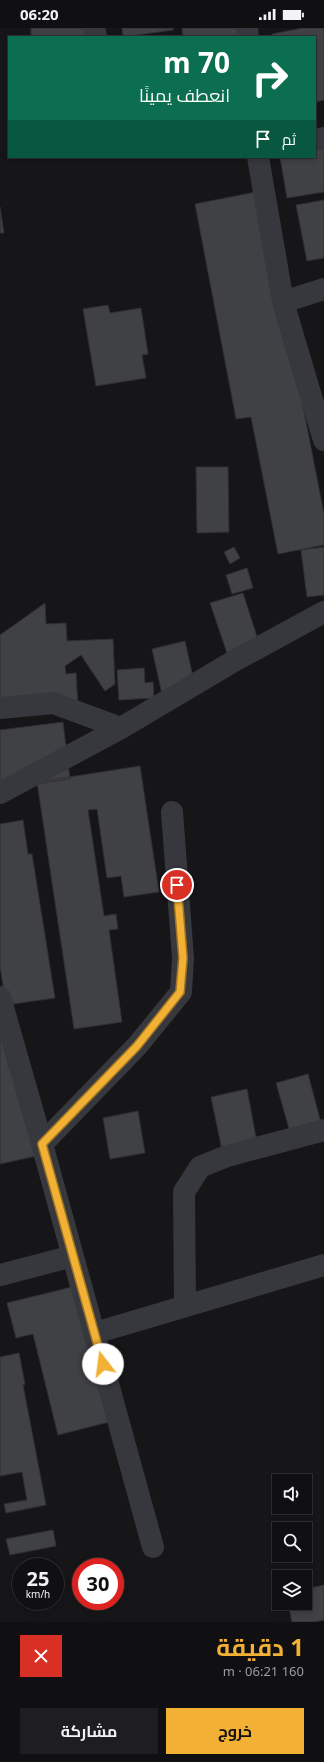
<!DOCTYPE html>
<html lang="ar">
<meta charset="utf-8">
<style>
:root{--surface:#101012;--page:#1e1e20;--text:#f1f3f6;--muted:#9c9d9f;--line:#303032;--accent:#f2b134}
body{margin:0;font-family:"Noto Sans",Cairo,sans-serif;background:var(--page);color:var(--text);direction:rtl;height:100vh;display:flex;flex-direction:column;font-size:15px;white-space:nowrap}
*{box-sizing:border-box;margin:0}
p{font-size:13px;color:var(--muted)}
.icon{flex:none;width:22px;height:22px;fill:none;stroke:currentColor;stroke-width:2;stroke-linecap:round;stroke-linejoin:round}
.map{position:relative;height:1594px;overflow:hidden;direction:ltr}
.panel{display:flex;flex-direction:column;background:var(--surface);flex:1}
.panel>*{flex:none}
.guide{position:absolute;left:8px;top:8px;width:308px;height:122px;border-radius:0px;box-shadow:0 2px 6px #0003,0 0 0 1px var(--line);direction:rtl;background:#0b6e4f;color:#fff;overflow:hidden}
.tools{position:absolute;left:272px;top:1446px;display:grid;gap:8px}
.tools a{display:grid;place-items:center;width:40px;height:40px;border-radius:0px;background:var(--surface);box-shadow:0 2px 6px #0003,0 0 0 1px var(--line);font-size:20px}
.speed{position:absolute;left:12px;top:1530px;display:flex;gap:8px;font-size:20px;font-weight:700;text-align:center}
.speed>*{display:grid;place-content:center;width:52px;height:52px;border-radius:50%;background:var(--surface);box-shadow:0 2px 6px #0003,0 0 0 1px var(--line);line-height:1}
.speed small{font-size:10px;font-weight:400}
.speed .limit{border:6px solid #d22;background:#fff;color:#111}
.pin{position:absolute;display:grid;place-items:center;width:34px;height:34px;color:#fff;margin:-17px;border:2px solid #fff;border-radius:50%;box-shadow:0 1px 4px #0007}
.me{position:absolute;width:44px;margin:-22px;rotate:345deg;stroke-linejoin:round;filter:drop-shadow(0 0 3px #0008)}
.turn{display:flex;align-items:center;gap:14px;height:84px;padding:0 20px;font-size:18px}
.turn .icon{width:52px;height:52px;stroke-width:2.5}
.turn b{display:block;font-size:28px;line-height:34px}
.then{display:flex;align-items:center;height:38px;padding:0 20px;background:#0003;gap:8px;font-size:15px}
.round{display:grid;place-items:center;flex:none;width:42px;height:42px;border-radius:0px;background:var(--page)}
.head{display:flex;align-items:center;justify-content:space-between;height:68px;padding:0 20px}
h1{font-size:24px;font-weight:700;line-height:30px;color:var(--accent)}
.cta{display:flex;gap:8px;margin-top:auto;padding:8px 20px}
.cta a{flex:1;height:46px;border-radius:0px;background:var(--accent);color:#111;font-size:16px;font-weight:700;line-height:46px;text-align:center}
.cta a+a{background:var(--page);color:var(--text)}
.status{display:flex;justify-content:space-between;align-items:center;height:28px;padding:0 20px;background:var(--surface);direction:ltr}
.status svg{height:11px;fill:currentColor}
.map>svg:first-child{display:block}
.building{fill:#404145;stroke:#303034}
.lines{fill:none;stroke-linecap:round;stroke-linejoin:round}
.minor{stroke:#37383d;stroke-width:22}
.route-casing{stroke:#9d7322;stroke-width:10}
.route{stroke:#f2b134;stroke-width:7}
</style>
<div class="status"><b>06:20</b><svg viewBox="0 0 49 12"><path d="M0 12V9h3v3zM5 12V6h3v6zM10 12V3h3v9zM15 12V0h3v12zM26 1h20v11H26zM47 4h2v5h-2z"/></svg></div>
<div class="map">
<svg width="324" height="1594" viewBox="0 0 324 1594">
<rect width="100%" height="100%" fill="#161618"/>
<path class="building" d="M31 0H90L89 9H31Z
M122 0H173V2L123 9Z
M182 0H245L246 9H183Z
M303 0H324V72L315 74V9H273L272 6Z
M324 106V164L287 170 280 129H315V108Z
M261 163 324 486V517L278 526 251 389 236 391 195 176Z
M324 172V230L307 233 296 177Z
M0 179 4 205H0Z
M108 277 110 285 141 280 148 326 142 327 146 350 96 358 83 281Z
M196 439H228L229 504 197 505Z
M234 519 240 530 230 536 224 524Z
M324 519V567L307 569 301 522Z
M247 540 253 560 232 566 226 547Z
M243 565 259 615 227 625 210 575Z
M45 575 46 596 66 595 67 613 113 611 115 656 105 663 81 627 65 638 66 646 76 645 78 679 0 683V607Z
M185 613 195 658 162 666 152 621Z
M144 640 145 655 153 654 154 670 119 672 117 642Z
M63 694 70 751 0 761V702Z
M140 738 159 864 124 869 121 848 107 850 97 781 88 782 104 888 116 886 118 901 109 902 122 994 74 1001 37 754Z
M23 792 28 826H32L55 970 6 977 0 938V796Z
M0 985 5 1024 10 1043 16 1041 36 1128 0 1136Z
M308 1046 321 1095 290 1104 276 1055Z
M247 1061 257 1115 222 1122 211 1069Z
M138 1083 145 1125 110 1131 103 1090Z
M76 1258 109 1394 58 1407 33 1306 16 1310 7 1275Z
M19 1325 25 1356 23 1357 46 1477 6 1485 4 1476 27 1472 22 1444 0 1448V1329Z
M53 1502 56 1518 10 1527 6 1511Z
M324 1557V1592L314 1594H292L288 1575H305V1561Z"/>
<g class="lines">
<path class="minor" d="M94 0 96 9
M247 0 248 9
M315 112 324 110
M258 129 283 274 324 412
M283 274 324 261
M0 680 53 675 121 700
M0 765 121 700 234 633 324 584
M0 969 42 1116 153 1519
M42 1116 137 1018 181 964 183 930 172 784
M0 1247 73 1228
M185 1278 184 1164 200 1139 227 1128 324 1102
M95 1305 324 1237"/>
</g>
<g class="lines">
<g class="route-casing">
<path id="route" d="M103 1336 42 1116 137 1018 180 964 183 930 177 857"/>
</g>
<use href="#route" class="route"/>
</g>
</svg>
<div class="tools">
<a><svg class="icon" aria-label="sound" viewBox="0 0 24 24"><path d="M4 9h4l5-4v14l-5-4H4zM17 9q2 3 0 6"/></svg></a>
<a><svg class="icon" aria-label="search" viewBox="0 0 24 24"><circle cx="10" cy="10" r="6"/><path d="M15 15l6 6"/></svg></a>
<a><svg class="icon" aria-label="layers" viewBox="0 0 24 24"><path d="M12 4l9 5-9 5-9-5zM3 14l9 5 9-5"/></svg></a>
</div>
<div class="speed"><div>25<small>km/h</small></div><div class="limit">30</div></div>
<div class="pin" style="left:177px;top:857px;background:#d93025"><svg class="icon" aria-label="arrive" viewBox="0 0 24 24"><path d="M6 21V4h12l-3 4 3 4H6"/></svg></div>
<svg class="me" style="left:103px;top:1336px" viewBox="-20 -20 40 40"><circle r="19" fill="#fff"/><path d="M0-13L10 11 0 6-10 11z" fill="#f2b134"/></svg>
<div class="guide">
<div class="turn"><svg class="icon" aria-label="right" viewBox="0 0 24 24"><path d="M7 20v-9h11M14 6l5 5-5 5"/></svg><div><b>70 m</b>انعطف يمينًا</div></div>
<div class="then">ثم<svg class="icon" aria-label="arrive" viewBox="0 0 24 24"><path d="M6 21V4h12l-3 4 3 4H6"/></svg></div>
</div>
</div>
<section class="panel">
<div class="head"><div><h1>1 دقيقة</h1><p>160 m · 06:21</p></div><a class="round" style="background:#d93025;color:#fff"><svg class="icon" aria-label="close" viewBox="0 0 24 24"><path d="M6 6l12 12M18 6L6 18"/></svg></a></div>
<div class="cta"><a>خروج</a><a>مشاركة</a></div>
</section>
